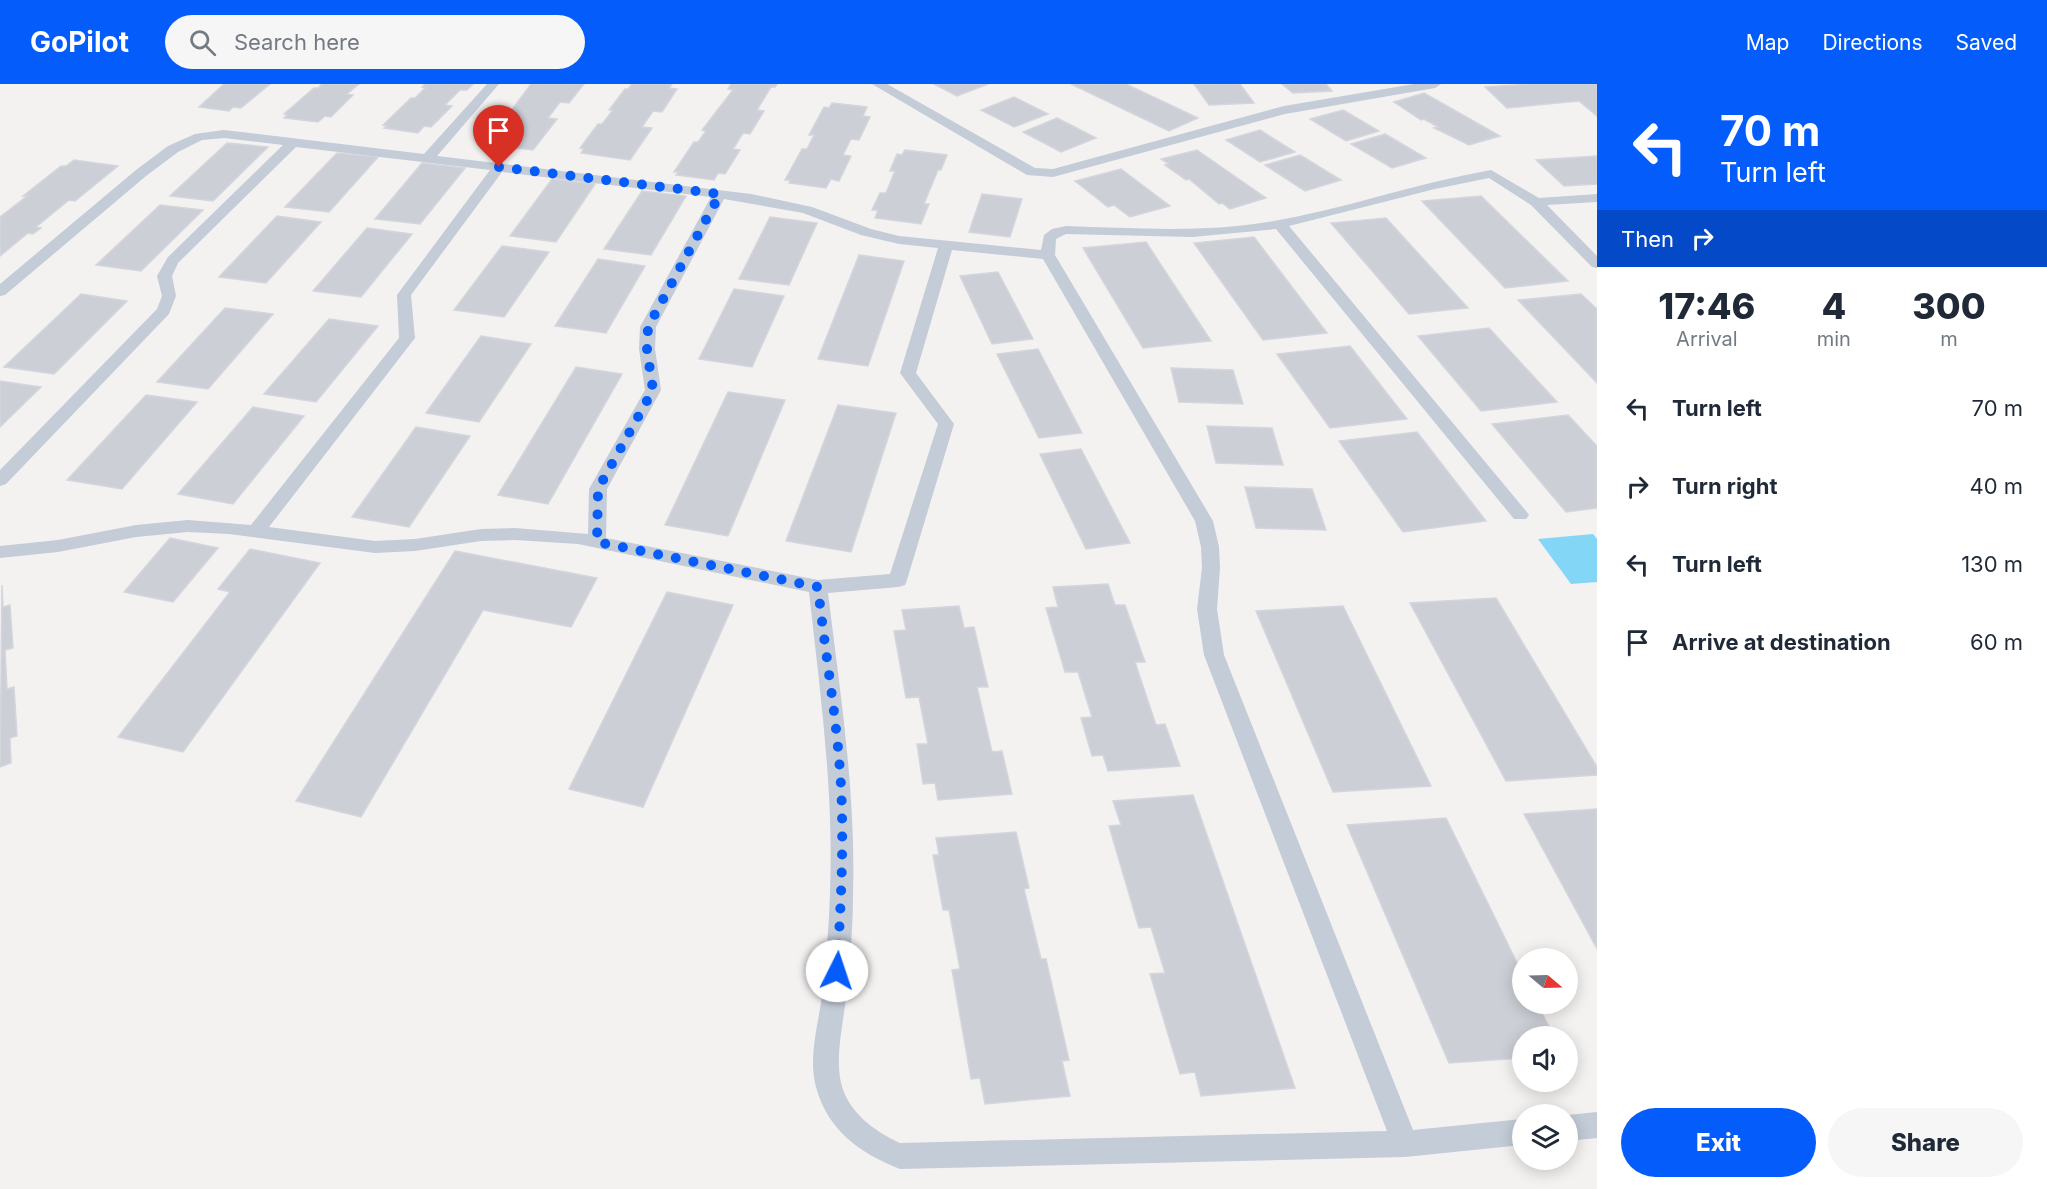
<!DOCTYPE html>
<style>
:root{--surface:#fff;--page:#f6f6f7;--text:#1f2937;--muted:#747a83;--accent:#045cfb}
body{margin:0;font-family:Inter,sans-serif;background:var(--page);color:var(--text);height:100vh;display:flex;flex-direction:column;font-size:22px;white-space:nowrap}
*{box-sizing:border-box;margin:0}
p{font-size:20px;color:var(--muted)}
.icon{flex:none;width:33px;height:33px;fill:none;stroke:currentColor;stroke-width:2;stroke-linecap:round;stroke-linejoin:round}
.map{position:relative;flex:1;overflow:hidden}
.sheet{display:flex;flex-direction:column;background:var(--surface);width:450px}
.sheet>*{flex:none}
.guide{background:#045cfb;color:#fff;overflow:hidden}
.needle{width:39px;rotate:109deg}
.buttons{position:absolute;left:1512px;top:864px;display:grid;gap:12px}
.buttons a{display:grid;place-items:center;width:66px;height:66px;border-radius:50%;background:var(--surface);box-shadow:0 3px 15px #0003;font-size:30px}
.pin{position:absolute;display:grid;place-items:center;width:51px;height:51px;color:#fff;margin:-62px -26px;border-radius:50% 50% 50% 0;rotate:-45deg;box-shadow:0 0 6px #0007}
.pin .icon{rotate:45deg}
.me{position:absolute;width:66px;margin:-33px;rotate:4deg;stroke-linejoin:round;filter:drop-shadow(0 0 4px #0008)}
.turn{display:flex;align-items:center;gap:21px;height:126px;padding:0 24px;font-size:27px}
.turn .icon{width:78px;height:78px;stroke-width:2.5}
.turn b{display:block;font-size:42px;line-height:51px}
.then{display:flex;align-items:center;height:57px;padding:0 24px;background:#0003;gap:12px;font-size:22px}
.eta{display:flex;justify-content:space-evenly;align-items:center;height:102px;text-align:center}
.eta b{font-size:36px;font-weight:800;line-height:42px}
.action{display:flex;gap:12px;margin-top:auto;padding:12px 24px}
.action a{flex:1;height:69px;border-radius:36px;background:var(--accent);color:#fff;font-size:24px;font-weight:800;line-height:69px;text-align:center}
.action a+a{background:var(--page);color:var(--text)}
ul{padding:0;list-style:none}
li{display:flex;align-items:center;gap:18px;height:78px;padding:0 24px}
li div{flex:1}
li b{display:block;font-size:22px}
li em{font-style:normal}
header{display:flex;align-items:center;gap:36px;box-sizing:border-box;height:84px;padding:0 30px;background:var(--accent);color:#fff}
header strong{font-size:28px}
nav{display:flex;gap:33px;margin-inline-start:auto;font-size:21px}
.search{width:420px;height:54px;background:var(--page);display:flex;align-items:center;gap:15px;box-sizing:border-box;padding:0 21px;border-radius:33px;color:var(--muted);font-size:22px}
main{display:flex;flex:1;min-height:0}
.map>svg:first-child{display:block}
.water{fill:#84d6f7}
.building{fill:#cdcfd7;stroke:#d4d6dd;stroke-width:1.5}
.lines{fill:none;stroke-linecap:round;stroke-linejoin:round}
.service{fill:#c3ccd7;fill-rule:evenodd}
.route{stroke:#045cfb;stroke-width:10;stroke-dasharray:0 18}
</style>
<header>
<strong>GoPilot</strong>
<div class="search"><svg class="icon" aria-label="search" viewBox="0 0 24 24"><circle cx="10" cy="10" r="6"/><path d="M15 15l6 6"/></svg>Search here</div>
<nav><a>Map</a><a>Directions</a><a>Saved</a></nav>
</header>
<main>
<div class="map">
<svg width="1597" height="1105" viewBox="0 0 1597 1105">
<rect width="100%" height="100%" fill="#f4f1f1"/>
<path class="water" d="M1593 450 1597 455V498L1571 500 1538 455Z"/>
<path class="building" d="M224 0H270L241 24 233 23 229 27 199 23Z
M322 0H359L347 10 353 11 331 33 325 32 318 38 284 34 287 31 284 30 314 4H318Z
M425 0H473L467 6H460L445 21 452 22 431 43 424 42 418 49 384 44 387 42 383 41 411 14H415L425 4 422 3Z
M531 0H584L569 19 560 18 548 34 557 35 533 66 484 60 488 55H484L504 31H508Z
M632 0H672L669 4 677 5 662 28 653 27 642 43 652 44 630 76 581 69 584 65 580 64 598 40H602L613 26H609L625 5H628Z
M731 0H777L775 3H771L757 26 764 27 750 50 743 49 733 65 740 66 725 90 718 89 714 96 676 91 679 88H674L694 58H698L706 47 702 46 733 6 728 5Z
M934 0H988L957 12Z
M1071 0H1126L1198 34 1169 47Z
M1194 0H1240L1254 19 1209 21Z
M1282 0H1326L1332 7 1293 9Z
M1534 0H1597V32L1579 17 1507 24 1485 3Z
M1424 9 1500 52 1469 61 1434 44 1438 43 1424 35 1421 36 1394 18Z
M1014 13 1048 30 1014 43 981 26Z
M832 19 867 23 863 32 870 33 859 56 851 55 843 71 851 72 839 97 831 95 826 104 789 99 790 96H785L802 65H807L814 51H809L824 23 829 24Z
M1343 26 1379 47 1346 57 1310 35Z
M1057 34 1096 54 1061 68 1023 48Z
M1260 46 1295 68 1260 78 1226 56Z
M1385 50 1426 74 1392 84 1351 60Z
M227 59 268 63 213 117 170 112Z
M905 66 947 71 941 86H938L924 120H929L921 140 875 134 878 126H872L880 109H886L895 87H890L897 70 902 71Z
M1197 66 1266 114 1230 125 1222 119 1219 120 1189 95 1186 96 1165 81 1169 80 1161 75Z
M337 69 378 73 329 128 285 123Z
M1300 71 1341 96 1305 107 1265 81Z
M1597 72V100L1564 102 1536 76Z
M74 76 118 82 75 117 69 116 36 143 41 144 33 150 28 149 0 172V133L27 112H23L61 82H66Z
M422 79 465 84 420 140 375 135Z
M1121 85 1170 122 1130 133 1114 121 1108 123 1075 97Z
M552 95 595 100 556 158 510 152Z
M642 107 686 112 651 171 604 165Z
M982 110 1022 115 1010 153 969 148Z
M1481 112 1568 197 1505 204 1422 117Z
M160 121 203 126 141 187 96 181Z
M277 132 321 138 266 199 219 193Z
M770 133 817 139 789 201 739 195Z
M1386 134 1468 224 1409 230 1331 139Z
M367 144 412 150 361 213 313 207Z
M1254 153 1327 249 1263 256 1194 159Z
M1146 158 1211 257 1143 264 1083 164Z
M502 162 549 168 504 233 454 226Z
M859 171 904 177 868 282 818 275Z
M598 175 645 182 606 249 555 242Z
M998 188 1033 255 992 260 960 192Z
M734 205 784 212 752 283 699 275Z
M81 210 127 217 54 290 4 283Z
M1581 210 1597 225V299L1518 216Z
M225 224 273 230 208 305 157 298Z
M329 235 378 242 316 318 264 310Z
M1489 244 1557 318 1481 327 1418 252Z
M481 252 531 260 479 338 426 329Z
M1350 262 1407 335 1330 344 1277 270Z
M1038 265 1082 349 1039 354 997 270Z
M576 283 622 290 548 420 498 411Z
M1171 284 1233 286 1243 320 1179 318Z
M0 297 41 303 0 343Z
M728 308 785 316 728 452 665 441Z
M146 311 197 318 122 405 67 396Z
M838 321 896 329 851 468 786 457Z
M253 323 304 332 233 420 178 410Z
M1568 331 1597 362V424L1566 428 1492 340Z
M1207 342 1272 344 1283 381 1216 379Z
M416 343 470 352 409 443 352 433Z
M1417 348 1486 437 1403 448 1339 357Z
M1081 365 1130 459 1086 465 1040 370Z
M1245 403 1312 405 1326 446 1256 444Z
M170 454 218 464 173 518 124 508Z
M250 465 320 479 183 668 118 653 230 508 218 505Z
M455 467 597 494 571 543 483 526 361 733 296 717Z
M1108 500 1115 521H1125L1145 578H1135L1156 641 1165 640 1180 682 1108 687 1103 671 1092 672 1081 634 1092 633 1078 588H1065L1046 524 1058 523 1053 503Z
M2 501 3 523 10 521 13 564 5 566 7 605 14 603 17 652 10 654 11 679 0 683Z
M667 508 733 521 643 723 569 705Z
M1496 514 1597 683V691L1506 697 1410 519Z
M959 522 964 544 974 543 988 603H977L992 668 1002 667 1012 710 938 716 935 699 923 700 917 660H928L919 613 906 614 894 547 906 546 902 526Z
M1343 522 1431 702 1333 708 1256 527Z
M1193 711 1295 1004 1201 1012 1195 988 1180 990 1150 890 1165 889 1151 843 1139 844 1109 742 1121 741 1113 717Z
M1597 725V865L1524 730Z
M1446 734 1522 889V920H1537L1554 952H1522V974L1449 979 1347 741Z
M1016 748 1029 804 1024 805 1041 875H1046L1069 976 1062 977 1070 1012 985 1020 980 994 971 995 952 886 960 885 949 826H943L933 771H939L936 754Z"/>
<g class="lines">
<path class="service" d="M487 0H499L437 72 751 110 812 123 871 145 899 152 1041 166 1044 151 1052 145 1066 142C1133 144 1201 149 1268 138 1342 126 1416 99 1491 86L1539 114 1597 110V118L1547 121 1597 172V184L1592 183 1531 121 1489 94 1435 105 1289 142 1526 427 1529 431 1526 435H1514L1276 145 1192 153 1066 150 1056 155 1055 171 1213 437 1219 463 1220 484 1217 525 1224 571 1413 1046 1522 1035V1061L1405 1073 900 1085C860 1069 828 1047 816 1003 808 973 818 942 822 912 826 878 829 843 830 808 834 707 820 608 809 508L578 460 515 456 481 457 415 467 375 469 229 450 188 448 136 453 58 468 0 474V462L58 456 136 441 188 436 251 441 399 254 397 211 490 86 296 63 178 179 172 192 176 212 169 230 6 400 0 402V386L157 225 162 212 157 192 168 173 283 61 224 54 202 56 178 68 146 92 5 211 0 212V200L136 86 168 62 195 50 224 46 424 70ZM502 88 711 113 640 243 639 265 645 306 589 405 588 450 515 444 481 445 415 455 375 457 269 443 415 254 411 211ZM724 115 803 129 861 151 899 160 938 164 900 289 938 340 890 490 818 496 606 454 607 405 661 306 655 265 656 243ZM952 166 1043 175 1195 437 1201 463 1202 484 1197 525 1204 571 1387 1047 900 1059C874 1047 848 1028 841 999 835 971 843 942 846 913 850 879 853 844 853 809 856 708 840 608 828 509L898 503 905 501 907 496 954 340 916 289Z
M872 0H887L1035 84 1053 85 1284 22 1414 0H1441L1435 4 1285 30 1053 93 1027 91Z
M1597 1028V1054L1568 1057V1031Z"/>
</g>
<g class="lines">
<path class="route" d="M499 83 720 110 648 243 647 266 653 306 598 405 597 458 818 503C826 579 841 655 842 731 843 783 840 835 837 887"/>
</g>
</svg>
<div class="buttons">
<a><svg class="needle" viewBox="-14 -14 28 28"><path d="M0-13l5 13h-10z" fill="#e53935"/><path d="M0 13l5-13h-10z" fill="#747a83"/></svg></a>
<a><svg class="icon" aria-label="sound" viewBox="0 0 24 24"><path d="M4 9h4l5-4v14l-5-4H4zM17 9q2 3 0 6"/></svg></a>
<a><svg class="icon" aria-label="layers" viewBox="0 0 24 24"><path d="M12 4l9 5-9 5-9-5zM3 14l9 5 9-5"/></svg></a>
</div>
<div class="pin" style="left:499px;top:83px;background:#d93025"><svg class="icon" aria-label="arrive" viewBox="0 0 24 24"><path d="M6 21V4h12l-3 4 3 4H6"/></svg></div>
<svg class="me" style="left:837px;top:887px" viewBox="-20 -20 40 40"><circle r="19" fill="#fff"/><path d="M0-13L10 11 0 6-10 11z" fill="#045cfb"/></svg>
</div>
<section class="sheet">
<div class="guide">
<div class="turn"><svg class="icon" aria-label="left" viewBox="0 0 24 24"><path d="M17 20v-9H6M10 6l-5 5 5 5"/></svg><div><b>70 m</b>Turn left</div></div>
<div class="then">Then<svg class="icon" aria-label="right" viewBox="0 0 24 24"><path d="M7 20v-9h11M14 6l5 5-5 5"/></svg></div>
</div>
<div class="eta">
<div><b>17:46</b><p>Arrival</p></div>
<div><b>4</b><p>min</p></div>
<div><b>300</b><p>m</p></div>
</div>
<ul>
<li><svg class="icon" aria-label="left" viewBox="0 0 24 24"><path d="M17 20v-9H6M10 6l-5 5 5 5"/></svg><div><b>Turn left</b></div><em>70 m</em></li>
<li><svg class="icon" aria-label="right" viewBox="0 0 24 24"><path d="M7 20v-9h11M14 6l5 5-5 5"/></svg><div><b>Turn right</b></div><em>40 m</em></li>
<li><svg class="icon" aria-label="left" viewBox="0 0 24 24"><path d="M17 20v-9H6M10 6l-5 5 5 5"/></svg><div><b>Turn left</b></div><em>130 m</em></li>
<li><svg class="icon" aria-label="arrive" viewBox="0 0 24 24"><path d="M6 21V4h12l-3 4 3 4H6"/></svg><div><b>Arrive at destination</b></div><em>60 m</em></li>
</ul>
<div class="action"><a>Exit</a><a>Share</a></div>
</section>
</main>
